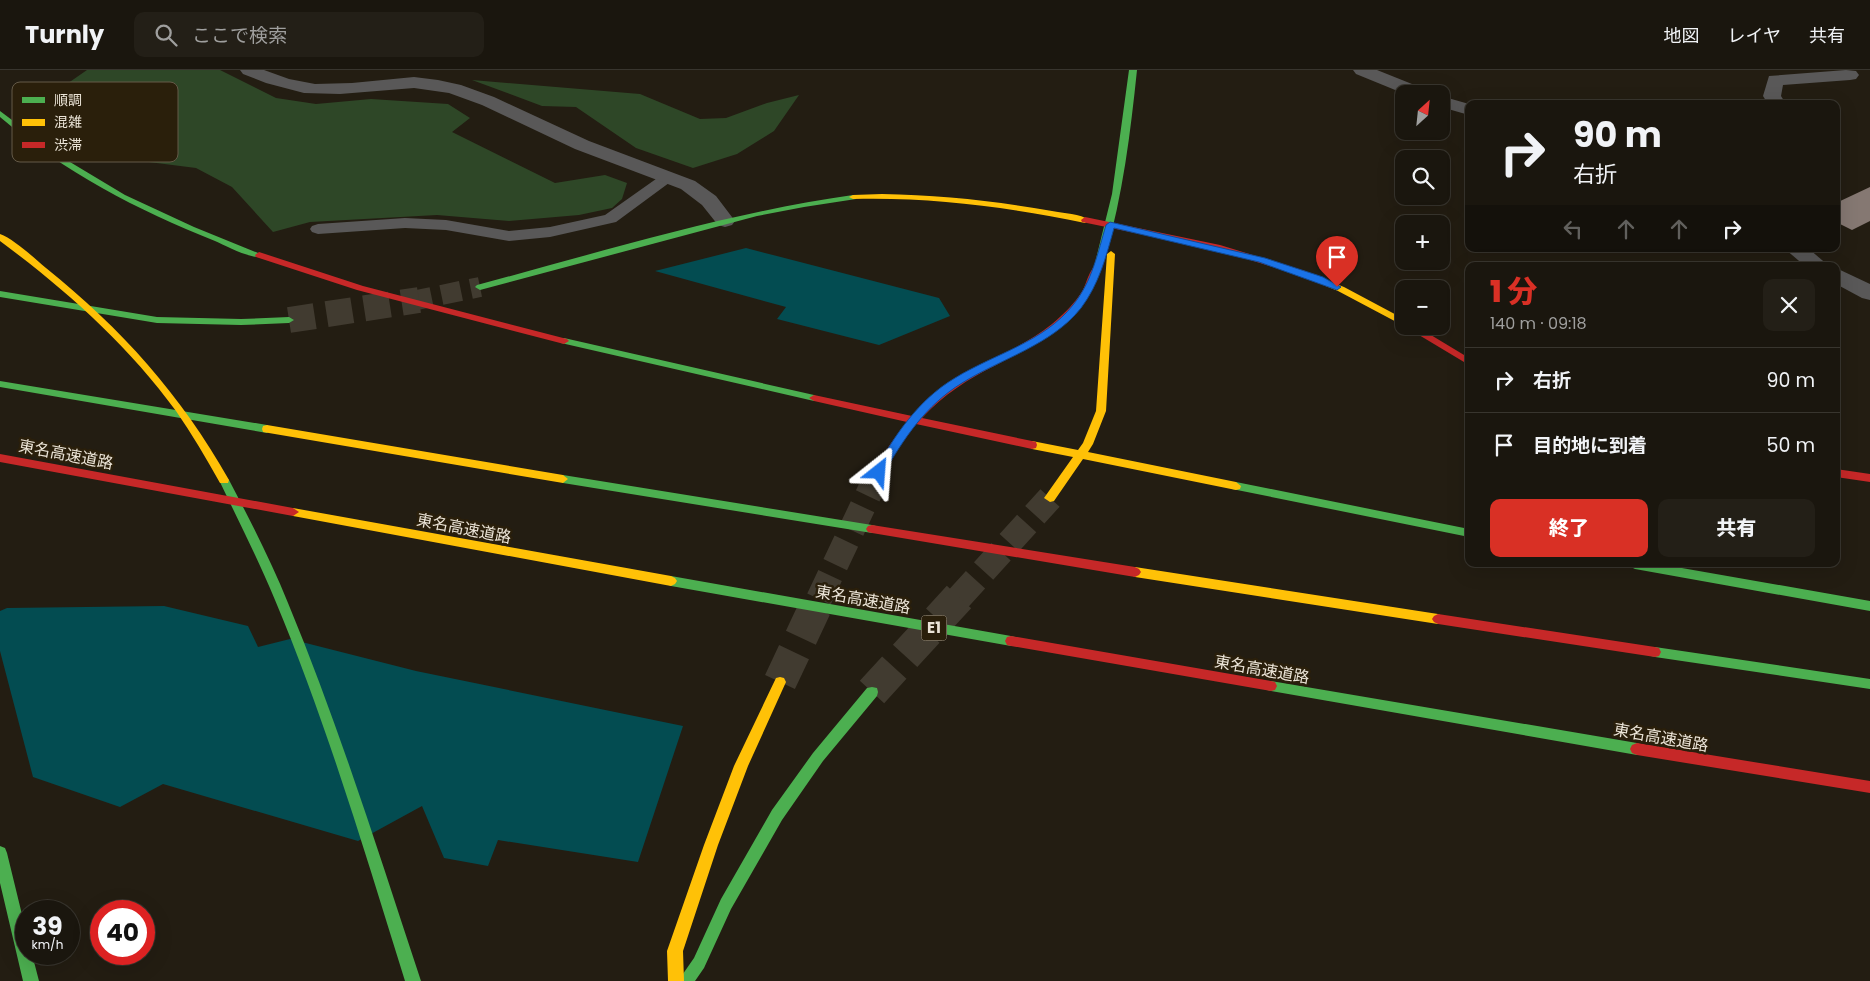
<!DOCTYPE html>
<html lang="ja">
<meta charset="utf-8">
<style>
:root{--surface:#1a160e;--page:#231f17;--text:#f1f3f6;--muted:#9f9f9e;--line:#38352e;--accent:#d93025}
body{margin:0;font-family:Poppins,"Noto Sans JP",sans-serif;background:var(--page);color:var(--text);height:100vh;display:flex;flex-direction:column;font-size:19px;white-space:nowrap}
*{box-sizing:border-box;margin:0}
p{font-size:16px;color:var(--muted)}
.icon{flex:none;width:28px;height:28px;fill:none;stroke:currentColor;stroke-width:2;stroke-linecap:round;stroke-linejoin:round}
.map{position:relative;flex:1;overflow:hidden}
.panel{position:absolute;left:1465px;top:192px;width:375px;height:305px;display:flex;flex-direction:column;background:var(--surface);border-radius:10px;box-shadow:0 5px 20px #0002,0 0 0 1px var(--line)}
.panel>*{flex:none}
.banner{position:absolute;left:1465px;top:30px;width:375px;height:152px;border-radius:10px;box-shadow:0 5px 20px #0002,0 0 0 1px var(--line);background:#1a160e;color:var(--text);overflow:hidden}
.needle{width:32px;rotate:27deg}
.buttons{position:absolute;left:1395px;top:15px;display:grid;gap:10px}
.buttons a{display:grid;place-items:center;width:55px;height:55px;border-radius:10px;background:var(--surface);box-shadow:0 5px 20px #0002,0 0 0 1px var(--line);font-size:25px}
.speed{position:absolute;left:15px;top:830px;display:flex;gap:10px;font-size:25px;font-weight:700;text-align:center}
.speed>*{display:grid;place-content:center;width:65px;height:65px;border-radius:50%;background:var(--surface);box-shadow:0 5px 20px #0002,0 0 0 1px var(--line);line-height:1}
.speed small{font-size:12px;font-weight:400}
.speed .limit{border:8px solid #d22;background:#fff;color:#111}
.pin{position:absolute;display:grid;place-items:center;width:42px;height:42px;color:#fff;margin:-51px -21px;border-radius:50% 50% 50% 0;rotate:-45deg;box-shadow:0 0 5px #0007}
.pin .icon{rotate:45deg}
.me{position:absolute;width:55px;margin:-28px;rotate:28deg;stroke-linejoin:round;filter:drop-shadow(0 0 4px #0008)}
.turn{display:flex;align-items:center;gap:18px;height:105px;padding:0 25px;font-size:22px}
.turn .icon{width:65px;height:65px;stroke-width:2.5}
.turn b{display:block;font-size:35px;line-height:42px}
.lanes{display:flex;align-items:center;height:48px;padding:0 25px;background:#0003;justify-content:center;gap:25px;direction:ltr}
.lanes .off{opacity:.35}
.round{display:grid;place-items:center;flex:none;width:52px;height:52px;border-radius:10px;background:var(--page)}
.overview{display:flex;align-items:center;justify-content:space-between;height:85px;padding:0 25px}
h1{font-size:30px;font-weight:800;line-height:38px;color:var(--accent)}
.action{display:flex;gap:10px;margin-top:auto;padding:10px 25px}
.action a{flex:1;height:58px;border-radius:10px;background:var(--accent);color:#fff;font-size:20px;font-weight:800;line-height:58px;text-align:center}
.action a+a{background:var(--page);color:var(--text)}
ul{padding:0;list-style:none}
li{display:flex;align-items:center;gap:15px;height:65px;padding:0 25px;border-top:1px solid var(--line)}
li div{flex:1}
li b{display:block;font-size:19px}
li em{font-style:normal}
header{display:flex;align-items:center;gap:30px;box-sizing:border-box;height:70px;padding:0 25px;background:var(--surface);border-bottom:1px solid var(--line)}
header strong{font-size:24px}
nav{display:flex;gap:28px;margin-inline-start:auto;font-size:18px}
.search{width:350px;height:45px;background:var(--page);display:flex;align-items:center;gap:12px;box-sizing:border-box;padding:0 18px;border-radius:10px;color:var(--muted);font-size:19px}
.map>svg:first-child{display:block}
.forest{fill:#2e4727}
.water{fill:#034c51}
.building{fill:#857872}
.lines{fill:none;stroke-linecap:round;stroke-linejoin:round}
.secondary-tunnel-far2{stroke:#413b30;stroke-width:20;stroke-dasharray:20 10;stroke-linecap:butt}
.secondary-tunnel-far1{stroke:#413b30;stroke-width:26;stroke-dasharray:26 12;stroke-linecap:butt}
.secondary-tunnel{stroke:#413b30;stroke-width:33;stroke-dasharray:33 16;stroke-linecap:butt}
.lane{fill:#595858;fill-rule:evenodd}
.street{fill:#595858;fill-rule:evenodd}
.fast{fill:#4caf50;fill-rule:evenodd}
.slow{fill:#ffc107;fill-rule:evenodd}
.jam{fill:#c62828;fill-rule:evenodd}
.route{fill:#1a73e8;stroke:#114b97}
.labels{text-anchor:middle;stroke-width:5;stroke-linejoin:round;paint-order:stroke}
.shield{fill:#2a1f0b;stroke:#b1a99a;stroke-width:1}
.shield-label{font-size:15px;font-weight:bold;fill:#ebe4d7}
.street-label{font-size:16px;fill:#ebe4d7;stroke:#2a1f0b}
.key{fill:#2a1f0b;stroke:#645a48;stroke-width:1}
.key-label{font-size:14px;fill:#ebe4d7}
</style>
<header>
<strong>Turnly</strong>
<div class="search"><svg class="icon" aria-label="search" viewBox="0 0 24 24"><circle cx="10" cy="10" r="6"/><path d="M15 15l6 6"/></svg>ここで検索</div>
<nav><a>地図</a><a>レイヤ</a><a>共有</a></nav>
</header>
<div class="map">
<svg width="1870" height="911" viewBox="0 0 1870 911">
<rect width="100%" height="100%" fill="#231d12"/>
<path class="forest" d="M87 0H220L276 28 316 34 371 29 448 34 470 48 452 62 555 113 605 105 627 113 622 129 612 138 579 145 509 151 437 145 310 152 273 162 232 117 196 98 133 90 94 72 35 36Z
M472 10 640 24 700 49 726 48 767 33 799 25 774 61 737 84 693 98 636 78 576 37 542 36Z"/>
<path class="water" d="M746 178 939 228 950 246 879 275 777 249 786 237 655 201Z
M164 536 248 556 258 577 290 569 416 601 683 656 638 792 498 770 488 796 444 788 422 736 358 771 163 714 120 737 33 707 0 581V541L7 538Z"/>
<path class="building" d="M1870 117V151L1852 160 1836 152V133Z"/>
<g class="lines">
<path class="secondary-tunnel-far2" d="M412 231 480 217"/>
<path class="secondary-tunnel-far1" d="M289 250 419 230
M819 529 879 402
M958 529 1050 428"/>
<path class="secondary-tunnel" d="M780 612 820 527
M872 622 959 527"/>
<path class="lane" d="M668 102 673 104 676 107 673 110 616 152 550 167 509 171 446 160 405 158 318 164 312 162 310 159 312 156 318 154 405 148 446 150 509 161 550 157 605 145 663 104Z"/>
<path class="street" d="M240 0H264L289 9 315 14 352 13 414 7 438 10 461 15 494 27 589 71 695 111 716 126 735 151 732 155 725 157 718 155 702 135 681 119 575 79 482 35 449 23 414 18 340 24 304 23 266 13 243 4Z
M1353 0H1377L1427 20 1430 24H1405L1356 4Z
M1846 0 1856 1 1859 5 1856 9 1850 10 1783 15 1781 26 1786 34H1768L1763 26 1769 6Z
M1441 26 1469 34V45L1441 37Z
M1785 179H1809L1829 196H1805Z
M1836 198 1870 214V230L1862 228 1836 214Z"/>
<path class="fast" d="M1129 0H1137C1130 67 1122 132 1102 197L1098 200 1094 197 1112 124Z
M0 41 60 86 125 125 194 157 263 185 262 187C251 189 226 176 215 171 137 140 64 102 0 47Z
M853 125H856V129L804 137 757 146 480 220 475 217 477 215C601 182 726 143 853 125Z
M0 221 157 247 241 249 289 247 294 250 289 253 241 255 157 253 0 227Z
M564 268 814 325 819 328 814 331 561 273V269Z
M0 311 267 355 272 359 267 363 0 317Z
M563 405 872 455 876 456 878 459 876 462 872 463 563 413 558 409Z
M224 406 229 410C250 450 271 491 288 533 339 656 379 784 421 911H405C365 783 327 654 275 530 258 489 238 450 219 410Z
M1236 412 1469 459V467L1232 419 1231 416Z
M1629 494H1659L1870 531V541L1635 499 1631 497Z
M671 506 1011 566 1015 567 1017 571 1015 575 1011 576 671 516 667 514 665 511 667 508Z
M1655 577 1870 609V619L1655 587 1651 586 1649 582 1651 578Z
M1271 611 1637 673 1642 675 1644 679 1642 683 1637 685 1271 621 1267 620 1265 616 1267 612Z
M872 617 877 618 878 622 877 626 823 691 782 750 731 839 704 898 695 911H678L694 888 721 829 772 740 813 683 867 618Z
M0 776 5 778 7 783 26 861V884H32L39 911H23L0 813Z"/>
<path class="slow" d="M882 124C940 125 996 131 1052 141 1063 143 1081 144 1089 150L1085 153C1008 137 932 127 853 129L849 127 853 125Z
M0 164C14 169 34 188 46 198 122 259 181 325 229 410L228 413H220C206 388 192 364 176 341 127 274 66 220 0 171Z
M1111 181 1115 184 1106 341 1093 374 1088 382 1236 412 1241 416 1240 419 1236 420 1083 389 1054 431 1050 432 1044 428 1073 387 1032 379 1027 375 1032 371 1078 380 1083 373 1096 341 1107 184Z
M1302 200 1344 217 1404 249V256L1338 221 1299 205V201Z
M267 355 563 405 568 409 563 413 263 362 262 359 263 356Z
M293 438 671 506 675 508 677 511 675 514 671 516 293 446 287 442Z
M1135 497 1438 544 1442 546 1444 549 1442 552 1438 554 1135 507 1131 505 1129 502 1131 499Z
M780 607 784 608 786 612 748 696 718 775 683 881 684 911H668L667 881 704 775 734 696 776 608Z"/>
<path class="jam" d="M1085 147 1220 175 1305 201 1306 203 1302 206 1218 180 1082 152 1081 150Z
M259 182 363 216 567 269 569 271 564 274 357 220 256 187 255 185Z
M1098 194 1102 197C1095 213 1088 229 1075 243 1054 266 1023 280 996 295 968 309 943 325 922 348L1032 371 1036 372 1037 375 1036 378 1032 379 916 354 896 381 883 405 879 406 874 402 889 376 907 352 814 331 809 328 814 325 912 346C950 302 1008 289 1052 254 1064 244 1075 233 1083 220 1087 212 1090 197 1098 194Z
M1404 256H1416L1469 288V295Z
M0 384 293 438 299 442 293 446 0 392Z
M1836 399 1870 404V412L1836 407Z
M872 455 1135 497 1139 499 1141 502 1139 505 1135 507 872 463 868 462 866 459 868 456Z
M1438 544 1655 577 1659 578 1661 582 1659 586 1655 587 1438 554 1434 552 1432 549 1434 546Z
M1011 566 1271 611 1275 612 1277 616 1275 620 1271 621 1011 576 1007 575 1005 571 1007 567Z
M1637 673 1870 711V723L1637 685 1632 683 1630 679 1632 675Z"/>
</g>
<path class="route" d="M1110 152 1265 188 1323 207 1341 217 1337 220 1259 192 1114 158C1106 187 1099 214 1081 238 1052 275 1000 289 962 313 926 335 903 369 883 405H875L874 402C895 365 918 330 955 308 994 284 1044 272 1073 235 1092 212 1098 182 1106 155Z"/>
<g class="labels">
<rect class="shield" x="921.5" y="545.5" width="25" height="25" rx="4"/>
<g class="shield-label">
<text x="934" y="563">E1</text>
</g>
<g class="street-label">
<text transform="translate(66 384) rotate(11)" y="6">東名高速道路</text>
<text transform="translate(464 458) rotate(11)" y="6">東名高速道路</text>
<text transform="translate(863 529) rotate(10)" y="6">東名高速道路</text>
<text transform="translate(1262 599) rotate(10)" y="6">東名高速道路</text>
<text transform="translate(1661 667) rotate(10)" y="6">東名高速道路</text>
</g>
</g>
<rect x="12" y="12" width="166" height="80" rx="8" class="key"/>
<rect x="22" y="27" width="23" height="6" fill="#4caf50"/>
<rect x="22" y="49" width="23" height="7" fill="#ffc107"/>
<rect x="22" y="72" width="23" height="6" fill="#c62828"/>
<g class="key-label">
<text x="54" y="35">順調</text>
<text x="54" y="57">混雑</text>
<text x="54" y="80">渋滞</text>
</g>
</svg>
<div class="buttons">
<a><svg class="needle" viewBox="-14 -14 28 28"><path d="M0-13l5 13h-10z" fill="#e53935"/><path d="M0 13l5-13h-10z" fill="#9f9f9e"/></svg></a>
<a><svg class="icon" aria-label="search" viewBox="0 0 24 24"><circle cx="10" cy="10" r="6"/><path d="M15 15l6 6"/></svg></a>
<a>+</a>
<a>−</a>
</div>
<div class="speed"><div>39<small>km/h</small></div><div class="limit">40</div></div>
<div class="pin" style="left:1337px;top:217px;background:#d93025"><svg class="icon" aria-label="arrive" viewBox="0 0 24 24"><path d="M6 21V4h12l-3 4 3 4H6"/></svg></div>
<svg class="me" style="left:879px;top:402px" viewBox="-20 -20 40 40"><path d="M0-17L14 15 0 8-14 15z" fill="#1a73e8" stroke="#fff" stroke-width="4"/></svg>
<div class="banner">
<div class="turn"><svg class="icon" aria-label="right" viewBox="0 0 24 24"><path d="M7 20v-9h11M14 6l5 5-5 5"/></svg><div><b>90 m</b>右折</div></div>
<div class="lanes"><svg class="icon off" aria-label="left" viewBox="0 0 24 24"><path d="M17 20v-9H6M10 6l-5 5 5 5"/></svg><svg class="icon off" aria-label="ahead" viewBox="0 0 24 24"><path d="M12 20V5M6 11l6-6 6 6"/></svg><svg class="icon off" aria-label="ahead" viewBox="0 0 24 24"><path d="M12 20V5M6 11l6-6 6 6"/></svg><svg class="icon" aria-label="right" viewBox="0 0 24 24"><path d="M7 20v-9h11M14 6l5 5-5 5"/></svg></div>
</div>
<section class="panel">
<div class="overview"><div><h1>1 分</h1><p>140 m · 09:18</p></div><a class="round"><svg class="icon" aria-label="close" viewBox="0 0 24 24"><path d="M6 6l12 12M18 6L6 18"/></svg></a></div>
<ul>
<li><svg class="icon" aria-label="right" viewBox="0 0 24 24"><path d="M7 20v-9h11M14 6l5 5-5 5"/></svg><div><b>右折</b></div><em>90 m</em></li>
<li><svg class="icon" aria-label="arrive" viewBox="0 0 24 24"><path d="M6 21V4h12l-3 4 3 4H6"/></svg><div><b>目的地に到着</b></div><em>50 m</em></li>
</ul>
<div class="action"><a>終了</a><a>共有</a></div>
</section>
</div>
